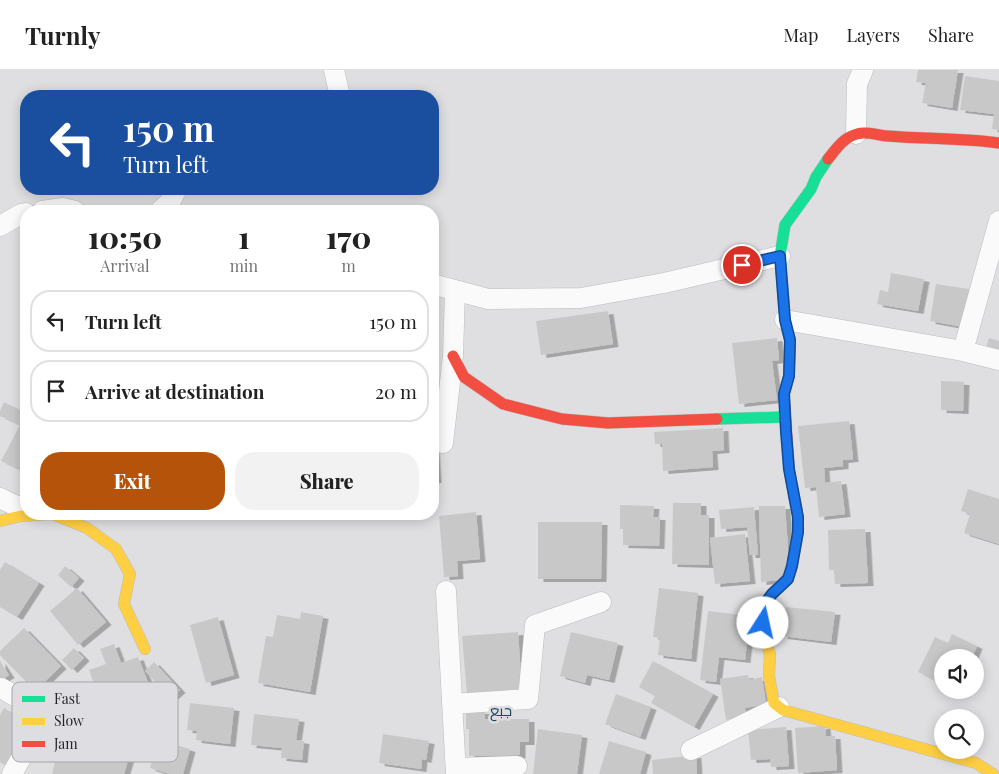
<!DOCTYPE html>
<meta charset="utf-8">
<style>
:root{--surface:#fff;--page:#f2f2f2;--text:#222;--muted:#767676;--line:#e0e0e0;--accent:#b45309}
body{margin:0;font-family:"Playfair Display",Cairo,serif;background:var(--page);color:var(--text);height:100vh;display:flex;flex-direction:column;font-size:19px;white-space:nowrap}
*{box-sizing:border-box;margin:0}
p{font-size:16px;color:var(--muted)}
.icon{flex:none;width:28px;height:28px;fill:none;stroke:currentColor;stroke-width:2;stroke-linecap:round;stroke-linejoin:round}
.map{position:relative;flex:1;overflow:hidden}
.side{position:absolute;left:20px;top:135px;width:419px;height:315px;display:flex;flex-direction:column;background:var(--surface);border-radius:20px;box-shadow:0 2px 12px #0003}
.side>*{flex:none}
.hud{position:absolute;left:20px;top:20px;width:419px;height:105px;border-radius:20px;box-shadow:0 2px 12px #0003;background:#1a4fa0;color:#fff;overflow:hidden}
.tools{position:absolute;left:934px;top:579px;display:grid;gap:10px}
.tools a{display:grid;place-items:center;width:50px;height:50px;border-radius:50%;background:var(--surface);box-shadow:0 2px 12px #0003;font-size:25px}
.pin{position:absolute;display:grid;place-items:center;width:42px;height:42px;color:#fff;margin:-21px;border:2px solid #fff;border-radius:50%;box-shadow:0 1px 5px #0007}
.me{position:absolute;width:55px;margin:-28px;rotate:10deg;stroke-linejoin:round;filter:drop-shadow(0 0 4px #0008)}
.turn{display:flex;align-items:center;gap:18px;height:105px;padding:0 20px;font-size:22px}
.turn .icon{width:65px;height:65px;stroke-width:2.5}
.turn b{display:block;font-size:35px;line-height:42px}
.eta{display:flex;justify-content:space-evenly;align-items:center;height:85px;text-align:center}
.eta b{font-size:30px;font-weight:800;line-height:35px}
.button{display:flex;gap:10px;margin-top:auto;padding:10px 20px}
.button a{flex:1;height:58px;border-radius:20px;background:var(--accent);color:#fff;font-size:20px;font-weight:800;line-height:58px;text-align:center}
.button a+a{background:var(--page);color:var(--text)}
ul{padding:0;list-style:none}
li{display:flex;align-items:center;gap:15px;height:62px;margin:0 10px 8px;padding:0 10px;border:2px solid var(--line);border-radius:20px}
li div{flex:1}
li b{display:block;font-size:19px}
li em{font-style:normal}
header{display:flex;align-items:center;gap:30px;box-sizing:border-box;height:70px;padding:0 25px;background:var(--surface);border-bottom:1px solid var(--line)}
header strong{font-size:24px}
nav{display:flex;gap:28px;margin-inline-start:auto;font-size:18px}
.map>svg:first-child{display:block}
.building{fill:#c9c8c9;filter:url(#shadow)}
.lines{fill:none;stroke-linecap:round;stroke-linejoin:round}
.street-casing{stroke:#bcbcbe;stroke-width:21}
.fast-casing{stroke:#bcbcbe;stroke-width:12}
.slow-casing{stroke:#bcbcbe;stroke-width:12}
.jam-casing{stroke:#bcbcbe;stroke-width:12}
.street{stroke:#fafafa;stroke-width:20}
.fast{stroke:#16e098;stroke-width:11}
.slow{stroke:#ffcf43;stroke-width:11}
.jam{stroke:#f24e42;stroke-width:11}
.route-casing{stroke:#114b97;stroke-width:12}
.route{stroke:#1a73e8;stroke-width:9}
.labels{text-anchor:middle;stroke-width:5;stroke-linejoin:round;paint-order:stroke}
.quarter-label{font-size:15px;fill:#19485c;stroke:#dedee2}
.key{fill:#dedee2;stroke:#a6a6aa;stroke-width:1}
.key-label{font-size:14px;fill:#252527}
</style>
<header>
<strong>Turnly</strong>
<nav><a>Map</a><a>Layers</a><a>Share</a></nav>
</header>
<div class="map">
<svg width="999" height="704" viewBox="0 0 999 704">
<defs>
<filter id="shadow"><feDropShadow dx="5.5" dy="3" stdDeviation="0" flood-color="#0004"/></filter>
</defs>
<rect width="100%" height="100%" fill="#dfdfe1"/>
<path class="building" d="M918 0H958L952 38 922 33 926 13 916 12Z
M965 6 999 11V60L992 59 994 44 960 40Z
M891 203 924 209 918 241 877 234 880 220 888 222Z
M936 214 969 219 963 257 930 251Z
M608 241 613 274 541 285 536 251Z
M777 268 779 290 772 291 777 330 739 334 732 273Z
M989 268 999 271V282L986 278Z
M941 311 964 312 963 341 941 340Z
M4 332 26 343V402L1 391 20 355 0 346V341Z
M849 351 853 389 843 390V396L824 398 825 413 841 411 845 444 819 447 816 417 805 418 798 356Z
M723 358 724 380 712 381 713 397 663 401 662 374H655L654 362Z
M432 376H434L436 410H432Z
M968 419 999 429V474L964 463 970 444 961 441Z
M673 433H701V445H709V495L672 494Z
M620 435 654 436 653 447H660L659 476 623 475V459H620Z
M759 436H785L789 494 778 510 761 512Z
M754 437 758 485H750L747 457 721 459 719 440Z
M476 442 480 489 457 491 458 506 444 507 439 446Z
M538 452H602L601 509H538Z
M865 459 868 513 835 514 834 500H829L828 460Z
M745 464 750 511 715 514 710 468Z
M5 492 39 513 17 547 0 537V500Z
M65 496 79 508 71 517 58 505Z
M77 518 106 552 78 575 50 541Z
M659 518 698 523 691 589 658 585 660 568 653 567Z
M786 537 835 542 831 572 782 566Z
M708 541 750 546 745 590 719 587 716 612 700 610Z
M301 542 323 546 310 622 258 613 266 566 273 567 277 545 300 549Z
M218 547 234 605 206 613 190 555Z
M24 558 61 596 35 621 0 585V581Z
M518 562 522 622 467 625 462 566Z
M571 562 618 573 609 610 587 605 585 613 560 606Z
M952 564 977 576 972 588H942V614L918 602 935 567 948 573Z
M114 574 121 593 138 587 151 620 119 632 111 611 95 617 89 600 106 594 100 579Z
M74 578 84 588 72 600 62 590Z
M0 591 9 605 1 610 0 607Z
M653 591 713 624 694 657 651 633 655 626 639 617Z
M154 592 180 620 171 628 145 601Z
M748 605 749 610 762 607 766 634 745 638 746 647 726 650 720 609Z
M87 611 117 637 94 663 64 638Z
M616 624 651 637 640 667 605 654Z
M190 633 234 638 230 674 196 670 197 661 187 660Z
M4 638 34 656 9 698 0 692V645Z
M466 641H485V649H529V672H520V685L469 686V659H466Z
M254 644 299 649 296 670 304 671 302 690 281 688 282 678 251 675Z
M825 656 826 666H835L837 700 798 703 795 658Z
M786 657 789 696 771 697 770 689 751 690 748 660Z
M538 659 582 665 577 704H533Z
M383 664 429 671 426 690 422 689 421 699 379 693Z
M62 667 130 684 124 704H52Z
M159 670 190 679 183 704H170L150 698Z
M609 671 646 682 640 704H599Z
M696 685 697 704H653L652 690Z"/>
<g class="lines">
<g class="street-casing">
<path id="street" d="M334 0 340 26
M856 64 857 14 863 0
M42 141 63 138 75 141
M160 141 170 132 177 119
M0 156 21 144 26 143
M432 214 488 229 581 228 664 213 780 186
M785 250 963 281 999 290
M963 281 999 151
M443 373 453 286 455 220
M0 428 12 434 26 438
M446 521 456 704
M1 618 46 644 12 704
M452 634 528 629 535 555 601 532
M691 680 779 637
M456 698 517 696"/>
</g>
<g class="fast-casing">
<path id="fast" d="M790 278V270L785 250 780 186 785 155 811 119 816 107 828 89
M717 349 785 347"/>
</g>
<g class="slow-casing">
<path id="slow" d="M0 451 21 446 52 444 87 458 116 479 130 504 124 534 145 579
M792 496 788 509 772 524 762 537 765 569 770 584 769 606 774 633 783 640 976 693 993 704"/>
</g>
<g class="jam-casing">
<path id="jam" d="M828 89C836 79 844 67 857 64 867 61 877 65 887 66 925 69 962 68 999 73
M790 278 789 306 784 324 789 399 798 447V462L792 496
M453 286 464 307 503 334 562 349 608 353 717 349"/>
</g>
<use href="#street" class="street"/>
<use href="#fast" class="fast"/>
<use href="#slow" class="slow"/>
<use href="#jam" class="jam"/>
</g>
<g class="lines">
<g class="route-casing">
<path id="route" d="M742 195 780 186 785 250 790 270 789 306 784 324 786 362 789 399 798 447V462L792 496 788 509 772 524 762 537 763 553"/>
</g>
<use href="#route" class="route"/>
</g>
<g class="labels">
<g class="quarter-label">
<text x="501" y="646">جبع</text>
</g>
</g>
<rect x="12" y="612" width="166" height="80" rx="8" class="key"/>
<rect x="22" y="626" width="23" height="6" fill="#16e098"/>
<rect x="22" y="648" width="23" height="7" fill="#ffcf43"/>
<rect x="22" y="671" width="23" height="6" fill="#f24e42"/>
<g class="key-label">
<text x="54" y="634">Fast</text>
<text x="54" y="656">Slow</text>
<text x="54" y="679">Jam</text>
</g>
</svg>
<div class="tools">
<a><svg class="icon" aria-label="sound" viewBox="0 0 24 24"><path d="M4 9h4l5-4v14l-5-4H4zM17 9q2 3 0 6"/></svg></a>
<a><svg class="icon" aria-label="search" viewBox="0 0 24 24"><circle cx="10" cy="10" r="6"/><path d="M15 15l6 6"/></svg></a>
</div>
<div class="pin" style="left:742px;top:195px;background:#d93025"><svg class="icon" aria-label="arrive" viewBox="0 0 24 24"><path d="M6 21V4h12l-3 4 3 4H6"/></svg></div>
<svg class="me" style="left:763px;top:553px" viewBox="-20 -20 40 40"><circle r="19" fill="#fff"/><path d="M0-13L10 11 0 6-10 11z" fill="#1a73e8"/></svg>
<div class="hud">
<div class="turn"><svg class="icon" aria-label="left" viewBox="0 0 24 24"><path d="M17 20v-9H6M10 6l-5 5 5 5"/></svg><div><b>150 m</b>Turn left</div></div>
</div>
<section class="side">
<div class="eta">
<div><b>10:50</b><p>Arrival</p></div>
<div><b>1</b><p>min</p></div>
<div><b>170</b><p>m</p></div>
</div>
<ul>
<li><svg class="icon" aria-label="left" viewBox="0 0 24 24"><path d="M17 20v-9H6M10 6l-5 5 5 5"/></svg><div><b>Turn left</b></div><em>150 m</em></li>
<li><svg class="icon" aria-label="arrive" viewBox="0 0 24 24"><path d="M6 21V4h12l-3 4 3 4H6"/></svg><div><b>Arrive at destination</b></div><em>20 m</em></li>
</ul>
<div class="button"><a>Exit</a><a>Share</a></div>
</section>
</div>
